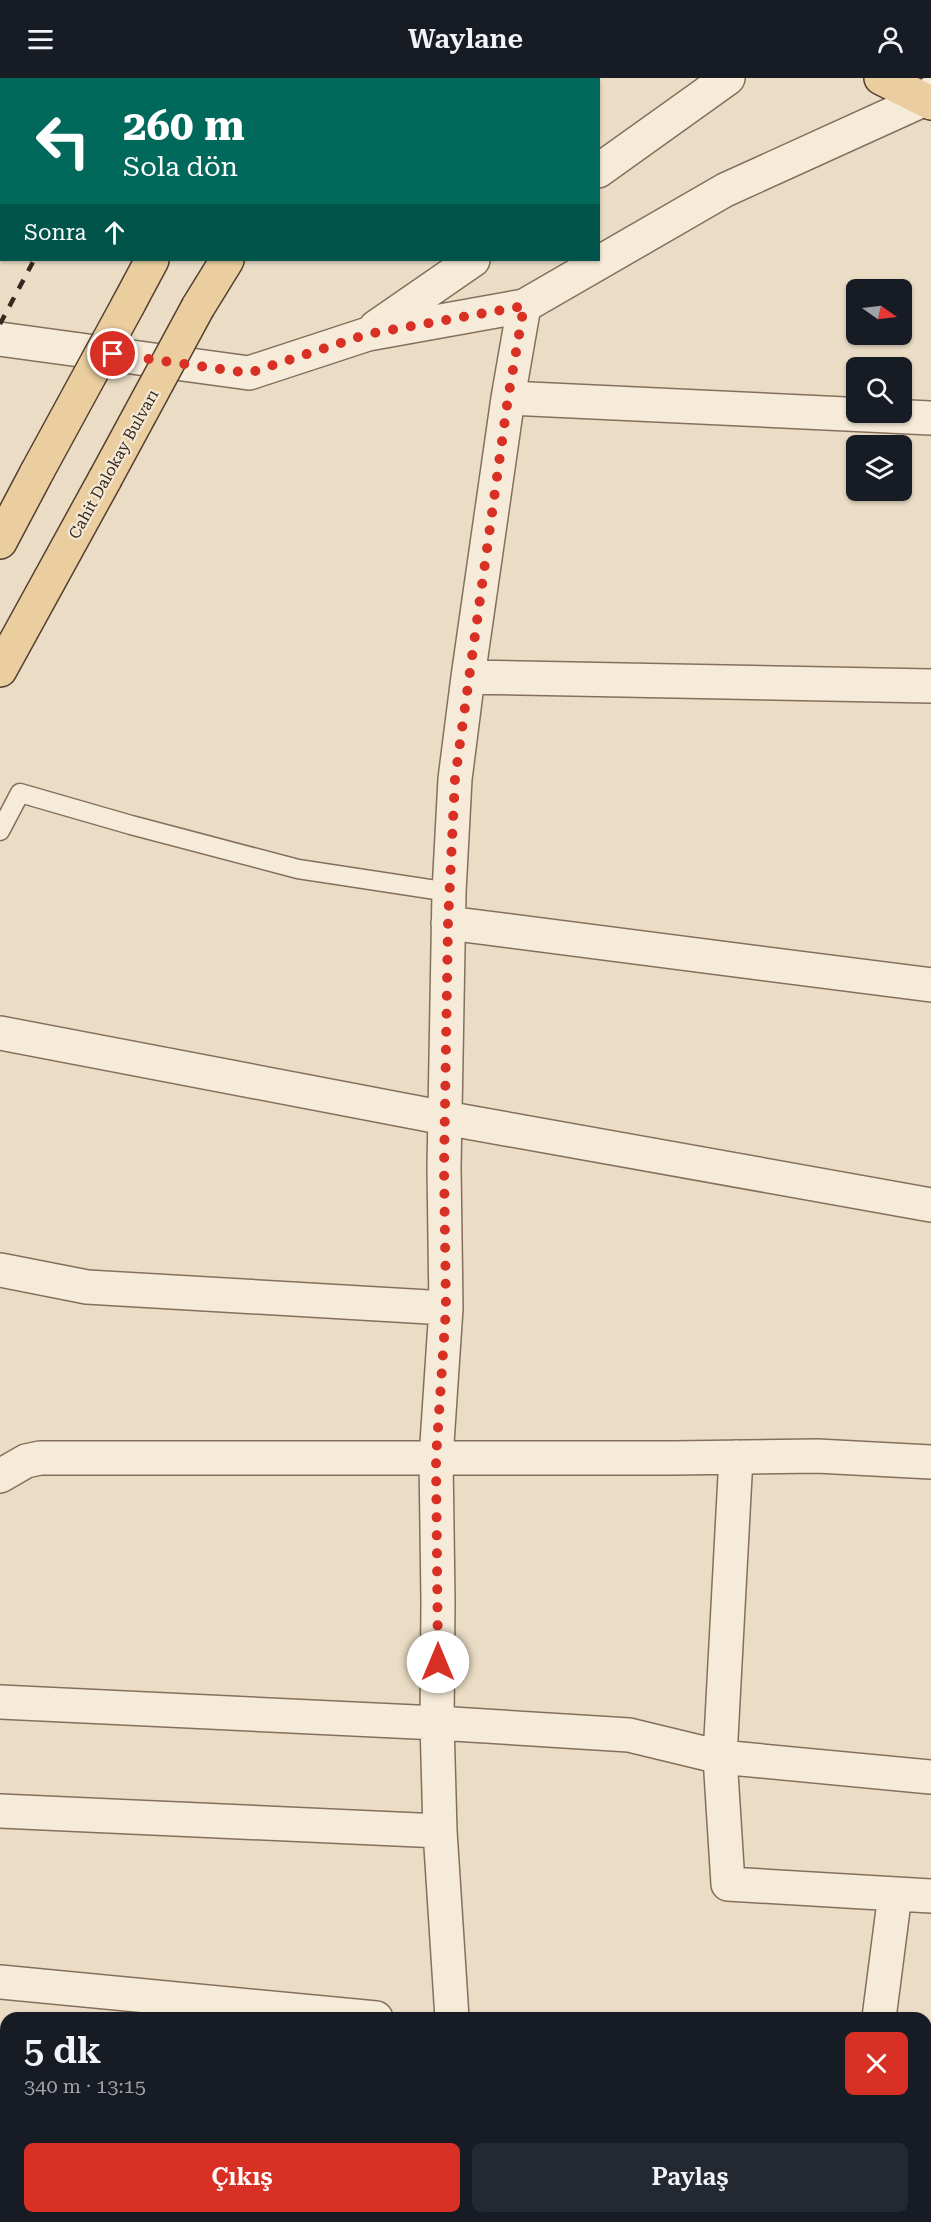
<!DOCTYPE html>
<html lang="tr">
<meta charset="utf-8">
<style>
:root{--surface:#171b24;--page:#242831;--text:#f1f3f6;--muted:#9ea1a6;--accent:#d93025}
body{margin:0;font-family:"Roboto Serif",serif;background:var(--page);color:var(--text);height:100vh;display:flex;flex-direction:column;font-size:22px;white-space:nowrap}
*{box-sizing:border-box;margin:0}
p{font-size:20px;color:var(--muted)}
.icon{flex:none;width:33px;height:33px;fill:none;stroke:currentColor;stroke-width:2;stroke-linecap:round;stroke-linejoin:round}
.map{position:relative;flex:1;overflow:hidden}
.panel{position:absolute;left:0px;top:1934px;width:932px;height:212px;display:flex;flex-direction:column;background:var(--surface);border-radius:18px 18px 0 0;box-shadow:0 2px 4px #0004}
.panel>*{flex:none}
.top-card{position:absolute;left:0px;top:0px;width:600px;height:183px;box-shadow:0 2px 4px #0004;background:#00695c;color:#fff;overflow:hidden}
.needle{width:39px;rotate:104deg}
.tools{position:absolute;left:846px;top:201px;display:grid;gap:12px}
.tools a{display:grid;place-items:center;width:66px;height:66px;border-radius:9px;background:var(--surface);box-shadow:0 2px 4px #0004;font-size:30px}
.pin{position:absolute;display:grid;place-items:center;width:51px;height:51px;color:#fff;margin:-26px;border:3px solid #fff;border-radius:50%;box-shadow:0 2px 6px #0007}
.me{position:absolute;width:66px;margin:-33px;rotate:0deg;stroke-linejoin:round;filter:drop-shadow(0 0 4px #0008)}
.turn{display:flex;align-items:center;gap:21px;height:126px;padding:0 24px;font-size:27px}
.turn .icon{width:78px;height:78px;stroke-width:2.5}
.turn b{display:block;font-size:42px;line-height:51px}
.then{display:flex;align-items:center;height:57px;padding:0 24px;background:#0003;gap:12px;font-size:22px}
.round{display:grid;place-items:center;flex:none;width:63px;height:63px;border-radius:9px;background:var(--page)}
.overview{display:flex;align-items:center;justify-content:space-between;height:102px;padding:0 24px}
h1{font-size:36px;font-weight:600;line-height:45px}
.action{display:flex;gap:12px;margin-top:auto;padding:12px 24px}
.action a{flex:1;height:69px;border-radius:9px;background:var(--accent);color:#fff;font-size:24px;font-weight:600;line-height:69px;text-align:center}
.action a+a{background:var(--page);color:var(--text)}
header{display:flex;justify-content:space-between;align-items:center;height:78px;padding:0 24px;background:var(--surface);font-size:27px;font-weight:600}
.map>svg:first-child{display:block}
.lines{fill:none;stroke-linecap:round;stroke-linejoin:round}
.service-casing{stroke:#846f5d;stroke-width:21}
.minor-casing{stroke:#846f5d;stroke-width:36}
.tertiary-casing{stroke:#846f5d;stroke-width:36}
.primary-casing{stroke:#533e30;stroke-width:36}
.service{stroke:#f6ebd8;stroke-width:18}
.minor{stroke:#f6ebd8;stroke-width:33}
.tertiary{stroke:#f6ebd8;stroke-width:33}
.primary{stroke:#ebcea0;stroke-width:33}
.rail{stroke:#36281f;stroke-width:4.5;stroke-dasharray:10 10;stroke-linecap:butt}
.primary-bridge-casing{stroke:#533e30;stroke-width:36;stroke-linecap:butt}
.primary-bridge{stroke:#ebcea0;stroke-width:33}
.route{stroke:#d93025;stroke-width:10;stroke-dasharray:0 18}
.labels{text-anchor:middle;stroke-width:4.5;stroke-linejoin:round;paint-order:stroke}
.street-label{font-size:16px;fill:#36281f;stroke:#f3e8d4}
</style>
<header><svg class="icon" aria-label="menu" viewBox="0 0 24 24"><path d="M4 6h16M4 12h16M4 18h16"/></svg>Waylane<svg class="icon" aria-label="person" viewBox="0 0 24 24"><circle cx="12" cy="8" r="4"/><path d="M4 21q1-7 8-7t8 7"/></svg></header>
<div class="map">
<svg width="931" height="2144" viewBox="0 0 931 2144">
<rect width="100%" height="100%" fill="#ebddc5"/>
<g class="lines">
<g class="service-casing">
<path id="service" d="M0 753 20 715 131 747 298 791 449 814
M0 2087 6 2090
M135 2139 148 2144
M458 2144 473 2139"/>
</g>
<g class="minor-casing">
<path id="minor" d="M508 320 931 340
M468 599 931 608
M448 845 931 907
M0 955 445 1040 931 1127
M0 1192 87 1209 446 1230
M736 1379 720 1679 728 1806 931 1818
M0 1398 26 1383 40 1380H674L817 1378 931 1384
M0 1624 437 1645 629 1657 720 1679 931 1699
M0 1733 440 1753
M0 1904 376 1940
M452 1940 440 1753 437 1645 438 1522 436 1380 446 1230 444 1090 449 814 455 701 468 599 508 320 524 228
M879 1940 895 1816
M926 2071 931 2072
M486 2139 487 2144
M848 2144 849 2139"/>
</g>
<g class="tertiary-casing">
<path id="tertiary" d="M598 93 728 0
M376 249 473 182
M0 261 249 295 368 256 524 228 725 112 923 22 931 15"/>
</g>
<g class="primary-casing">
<path id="primary" d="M881 0 931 25
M247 2 248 0
M335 2 336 0
M128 227 152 182
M198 229 227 182
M0 464 37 394
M0 592 105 401"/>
</g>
<use href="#service" class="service"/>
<use href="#minor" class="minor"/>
<use href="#tertiary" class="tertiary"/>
<use href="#primary" class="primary"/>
<path class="rail" d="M128 2V0
M0 246 34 182"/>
<g class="primary-bridge-casing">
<path id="primary-bridge" d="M37 394 128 227
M105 401 198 229"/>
</g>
<use href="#primary-bridge" class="primary-bridge"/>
</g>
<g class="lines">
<path class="route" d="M113 276 249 295 368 256 524 228 508 320 455 701 448 845 444 1090 446 1230 436 1380 438 1584"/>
</g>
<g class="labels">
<g class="street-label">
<text transform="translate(113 386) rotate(-61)" y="6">Cahit Dalokay Bulvarı</text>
</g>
</g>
</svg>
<div class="tools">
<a><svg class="needle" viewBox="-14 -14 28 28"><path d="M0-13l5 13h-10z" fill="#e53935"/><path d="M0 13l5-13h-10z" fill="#9ea1a6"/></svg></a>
<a><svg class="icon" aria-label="search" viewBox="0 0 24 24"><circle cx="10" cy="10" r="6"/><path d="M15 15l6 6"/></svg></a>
<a><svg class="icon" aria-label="layers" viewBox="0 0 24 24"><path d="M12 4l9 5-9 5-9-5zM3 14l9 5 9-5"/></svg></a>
</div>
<div class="pin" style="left:113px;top:276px;background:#d93025"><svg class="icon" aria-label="arrive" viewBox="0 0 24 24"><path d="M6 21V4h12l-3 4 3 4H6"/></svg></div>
<svg class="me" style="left:438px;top:1584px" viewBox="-20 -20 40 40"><circle r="19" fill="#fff"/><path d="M0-13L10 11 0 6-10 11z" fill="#d93025"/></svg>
<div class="top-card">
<div class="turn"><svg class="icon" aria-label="left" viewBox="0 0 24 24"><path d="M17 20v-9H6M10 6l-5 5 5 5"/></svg><div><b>260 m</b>Sola dön</div></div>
<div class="then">Sonra<svg class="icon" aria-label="ahead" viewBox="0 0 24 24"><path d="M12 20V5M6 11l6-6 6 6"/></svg></div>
</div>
<section class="panel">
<div class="overview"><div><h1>5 dk</h1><p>340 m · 13:15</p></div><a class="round" style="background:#d93025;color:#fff"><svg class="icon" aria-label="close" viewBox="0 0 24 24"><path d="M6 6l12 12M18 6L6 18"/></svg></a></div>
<div class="action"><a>Çıkış</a><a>Paylaş</a></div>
</section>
</div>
